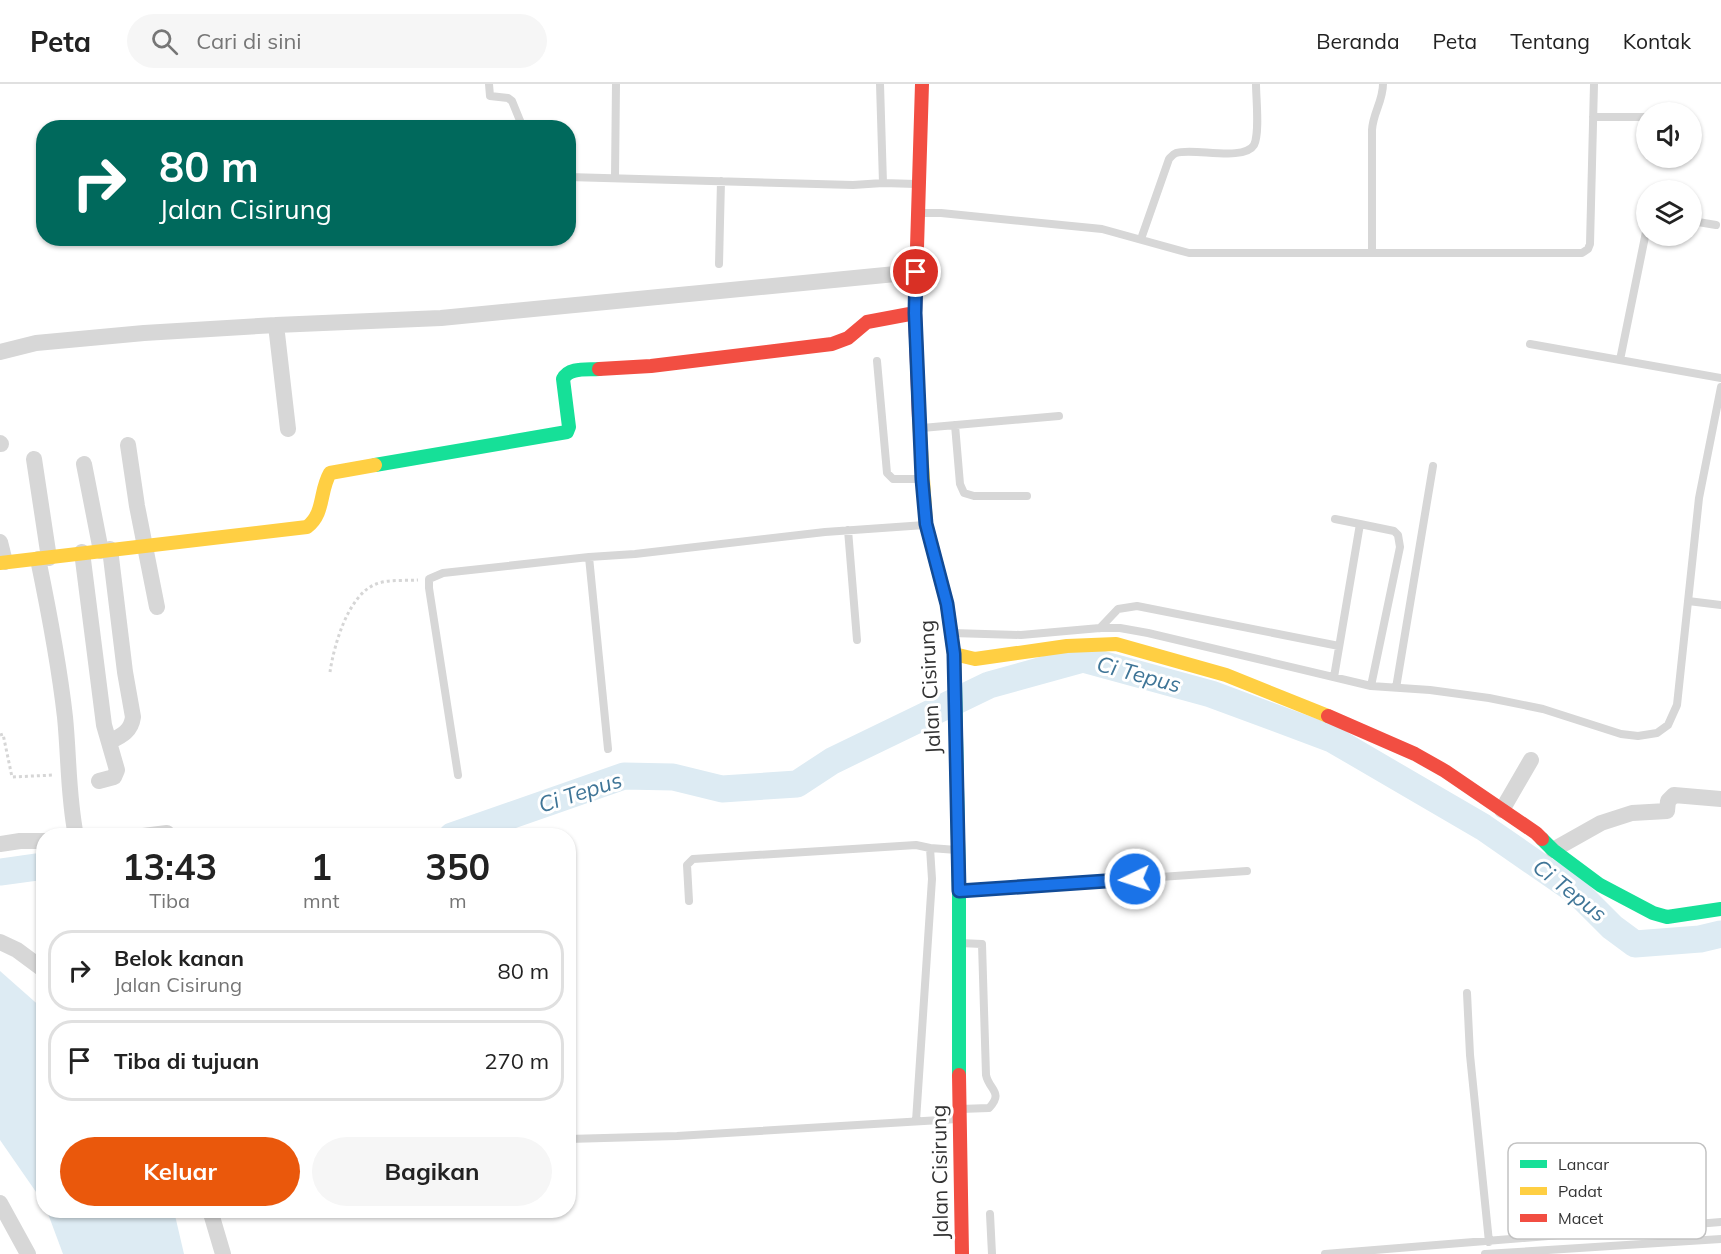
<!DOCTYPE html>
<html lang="id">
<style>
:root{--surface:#fff;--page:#f6f6f6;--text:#222;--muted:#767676;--line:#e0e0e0;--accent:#ea580c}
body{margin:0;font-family:Mulish,sans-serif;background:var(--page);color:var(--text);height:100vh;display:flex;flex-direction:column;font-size:22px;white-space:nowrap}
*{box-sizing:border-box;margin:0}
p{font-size:20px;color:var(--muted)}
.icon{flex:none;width:33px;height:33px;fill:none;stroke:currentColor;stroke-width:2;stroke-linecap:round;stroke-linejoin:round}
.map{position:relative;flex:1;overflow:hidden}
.sheet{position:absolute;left:36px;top:744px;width:540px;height:390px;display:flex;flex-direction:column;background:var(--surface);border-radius:24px;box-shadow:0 2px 4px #0004}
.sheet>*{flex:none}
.banner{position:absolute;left:36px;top:36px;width:540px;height:126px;border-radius:24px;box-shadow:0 2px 4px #0004;background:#00695c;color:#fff;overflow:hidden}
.tools{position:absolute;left:1636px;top:18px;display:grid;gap:12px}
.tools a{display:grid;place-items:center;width:66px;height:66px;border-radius:50%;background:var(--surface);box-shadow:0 2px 4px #0004;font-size:30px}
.pin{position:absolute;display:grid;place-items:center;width:51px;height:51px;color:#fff;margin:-26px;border:3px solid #fff;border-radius:50%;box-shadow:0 2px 6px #0007}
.me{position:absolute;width:66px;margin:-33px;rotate:266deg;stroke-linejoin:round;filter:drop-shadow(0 0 4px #0008)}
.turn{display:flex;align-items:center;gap:21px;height:126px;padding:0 24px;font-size:27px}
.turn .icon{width:78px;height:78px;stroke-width:2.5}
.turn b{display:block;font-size:42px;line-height:51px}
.eta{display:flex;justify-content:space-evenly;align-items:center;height:102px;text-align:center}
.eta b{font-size:36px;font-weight:700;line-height:42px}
.primary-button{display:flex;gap:12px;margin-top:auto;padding:12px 24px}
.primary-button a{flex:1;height:69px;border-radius:36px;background:var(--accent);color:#fff;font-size:24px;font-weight:700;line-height:69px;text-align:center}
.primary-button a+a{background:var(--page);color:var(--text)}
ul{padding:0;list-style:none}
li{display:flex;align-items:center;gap:18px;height:81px;margin:0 12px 9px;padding:0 12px;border:3px solid var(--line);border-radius:24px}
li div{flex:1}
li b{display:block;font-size:22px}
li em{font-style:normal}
header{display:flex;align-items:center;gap:36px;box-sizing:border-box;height:84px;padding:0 30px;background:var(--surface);border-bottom:2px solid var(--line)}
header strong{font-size:28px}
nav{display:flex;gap:33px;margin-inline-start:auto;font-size:21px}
.search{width:420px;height:54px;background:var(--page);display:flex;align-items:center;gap:15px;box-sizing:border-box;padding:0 21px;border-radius:33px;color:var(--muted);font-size:22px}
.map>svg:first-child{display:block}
.water{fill:#ddebf3}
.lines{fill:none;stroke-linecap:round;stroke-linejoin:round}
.river{stroke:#ddebf3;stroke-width:27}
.path{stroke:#d6d6d6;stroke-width:3;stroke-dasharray:3 3;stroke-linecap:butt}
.lane{stroke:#d7d7d7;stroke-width:8}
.street{stroke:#d7d7d7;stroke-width:16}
.fast{stroke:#16e098;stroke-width:14}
.slow{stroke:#ffcf43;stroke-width:14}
.jam{stroke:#f24e42;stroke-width:14}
.route-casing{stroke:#114b97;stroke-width:15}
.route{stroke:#1a73e8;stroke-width:10}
.labels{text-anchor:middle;stroke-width:6;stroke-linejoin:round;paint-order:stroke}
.street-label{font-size:21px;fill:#333;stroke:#fff}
.water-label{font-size:22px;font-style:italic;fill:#3f7597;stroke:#fff}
.key{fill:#fff;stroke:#c2c2c2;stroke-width:1.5}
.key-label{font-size:16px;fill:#333}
</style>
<header>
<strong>Peta</strong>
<div class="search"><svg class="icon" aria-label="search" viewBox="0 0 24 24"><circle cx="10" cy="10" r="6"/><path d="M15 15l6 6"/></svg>Cari di sini</div>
<nav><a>Beranda</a><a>Peta</a><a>Tentang</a><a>Kontak</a></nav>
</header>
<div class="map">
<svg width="1721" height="1170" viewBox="0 0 1721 1170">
<rect width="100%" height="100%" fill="#fff"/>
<path class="water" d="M0 887 43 925V1118L0 1056Z
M47 1127H174L184 1170H63Z"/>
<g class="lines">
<path class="river" d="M452 752 624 692 673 693 722 705 797 700 832 677 989 601 1083 575 1211 610 1332 655 1483 743 1577 808 1612 843 1635 860 1700 855 1721 850
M0 788 44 782"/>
<path class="path" d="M330 588C334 561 348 511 376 500 389 495 405 497 418 496
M0 651 3 650 12 693 54 691"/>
<path class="lane" d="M489 0 490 12 508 14 512 17 523 44
M880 0 883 99
M1593 33H1647
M568 93 853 101 883 99 916 100
M615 93 616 0
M920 129H941L1102 145 1189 169H1582L1588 165 1590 160 1594 0
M1692 137 1716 141
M1141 155 1169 75C1171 73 1173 70 1176 69 1192 63 1244 78 1254 61 1260 49 1256 14 1256 0
M1372 168V46C1373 29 1383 17 1383 0
M719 180 721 97
M1530 260 1721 294
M1620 276 1647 143
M877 277 887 389 893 395H921
M955 341 960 400 964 409 974 412H1027
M922 344 1059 332
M1335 435 1360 440
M848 446 857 556
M589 473 608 665
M1688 517 1721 521
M1100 544 1118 525 1137 522 1339 562
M952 549 1021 551 1100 544H1120L1148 549 1371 602 1430 606 1489 614 1543 625 1621 650 1638 652 1657 649 1668 641 1677 621 1699 414 1721 303
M1334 593 1360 440 1394 447 1398 451 1400 463 1371 602
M1396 604 1433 382
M458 691 429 504V495L443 489 589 473 635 470 825 448 925 441
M930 764 957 766
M960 807 1247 787
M689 817 687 781 693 775 916 761 930 764 932 795 916 1037
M960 859 982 860 986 991C989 1006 1004 1008 989 1024L960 1025
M1467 909 1470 971 1489 1158
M568 1055 677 1052 957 1035
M990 1130 992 1170
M1325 1170 1721 1138
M1485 1170 1721 1155"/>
<path class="street" d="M276 241 288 345
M0 268 36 259 144 249 276 241 441 234 916 188
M0 359 1 360
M128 361 137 422 157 523
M34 375 49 474
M84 380 101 467
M0 458 5 478
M82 468 104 641 117 686 114 693 99 697
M38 475C49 528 59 580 65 633 69 673 68 713 76 752
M109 658C121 652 131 648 133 633L125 588 110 465
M1502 726 1531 676
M143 752 167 749
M0 760 20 757H44
M1553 766 1601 739 1632 729 1667 727 1668 717 1674 711 1721 715
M0 858 17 866 44 886
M0 1119 28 1170
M210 1126 223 1170"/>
<path class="fast" d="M375 381 567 348 569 343 563 295C569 283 587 286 599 285
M955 600 959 807V991
M1542 755 1553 766 1600 801 1653 829 1667 833 1721 825"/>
<path class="slow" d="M919 334 926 440 947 520 954 570 955 600
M0 479 307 443C325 429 319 408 330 389L375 381
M954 570 975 575 1067 562 1116 560 1226 591 1328 632"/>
<path class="jam" d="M599 285 651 282 832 260 848 254 867 238 915 229
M919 334 915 229 922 0
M1328 632 1415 670 1445 687 1536 749 1542 755
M959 991 962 1170"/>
</g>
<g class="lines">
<g class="route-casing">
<path id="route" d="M916 188 915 229 922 395 926 440 947 520 954 570 959 807 1135 795"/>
</g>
<use href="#route" class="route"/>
</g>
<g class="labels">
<g class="street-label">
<text transform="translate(930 603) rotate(-93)" y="7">Jalan Cisirung</text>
<text transform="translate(940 1088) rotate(-91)" y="7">Jalan Cisirung</text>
</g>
<g class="water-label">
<text transform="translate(1139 590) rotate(15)" y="8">Ci Tepus</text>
<text transform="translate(580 708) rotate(-18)" y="8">Ci Tepus</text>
<text transform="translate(1570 806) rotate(38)" y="8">Ci Tepus</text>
</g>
</g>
<rect x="1508" y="1059" width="198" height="96" rx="9" class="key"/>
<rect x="1520" y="1076" width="27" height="8" fill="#16e098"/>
<rect x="1520" y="1103" width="27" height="8" fill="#ffcf43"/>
<rect x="1520" y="1130" width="27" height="8" fill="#f24e42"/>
<g class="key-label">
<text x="1558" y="1086">Lancar</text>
<text x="1558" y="1113">Padat</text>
<text x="1558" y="1140">Macet</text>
</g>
</svg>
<div class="tools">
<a><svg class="icon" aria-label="sound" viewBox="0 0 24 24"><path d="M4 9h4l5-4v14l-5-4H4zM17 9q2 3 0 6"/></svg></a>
<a><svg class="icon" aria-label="layers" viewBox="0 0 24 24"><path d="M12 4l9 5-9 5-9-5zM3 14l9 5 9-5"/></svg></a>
</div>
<div class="pin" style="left:916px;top:188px;background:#d93025"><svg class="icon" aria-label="arrive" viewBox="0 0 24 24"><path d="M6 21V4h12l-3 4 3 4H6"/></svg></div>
<svg class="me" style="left:1135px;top:795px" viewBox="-20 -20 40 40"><circle r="17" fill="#1a73e8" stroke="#fff" stroke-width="3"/><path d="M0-11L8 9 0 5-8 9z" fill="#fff"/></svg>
<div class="banner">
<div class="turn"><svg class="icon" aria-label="right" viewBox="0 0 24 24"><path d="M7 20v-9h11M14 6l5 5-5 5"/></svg><div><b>80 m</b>Jalan Cisirung</div></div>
</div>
<section class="sheet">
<div class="eta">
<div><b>13:43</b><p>Tiba</p></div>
<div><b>1</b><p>mnt</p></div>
<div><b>350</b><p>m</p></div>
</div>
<ul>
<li><svg class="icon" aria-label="right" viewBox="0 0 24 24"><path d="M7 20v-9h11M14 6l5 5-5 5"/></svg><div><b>Belok kanan</b><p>Jalan Cisirung</p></div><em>80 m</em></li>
<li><svg class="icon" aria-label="arrive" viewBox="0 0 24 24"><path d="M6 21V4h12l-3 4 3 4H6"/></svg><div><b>Tiba di tujuan</b></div><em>270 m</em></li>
</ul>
<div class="primary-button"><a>Keluar</a><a>Bagikan</a></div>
</section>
</div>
